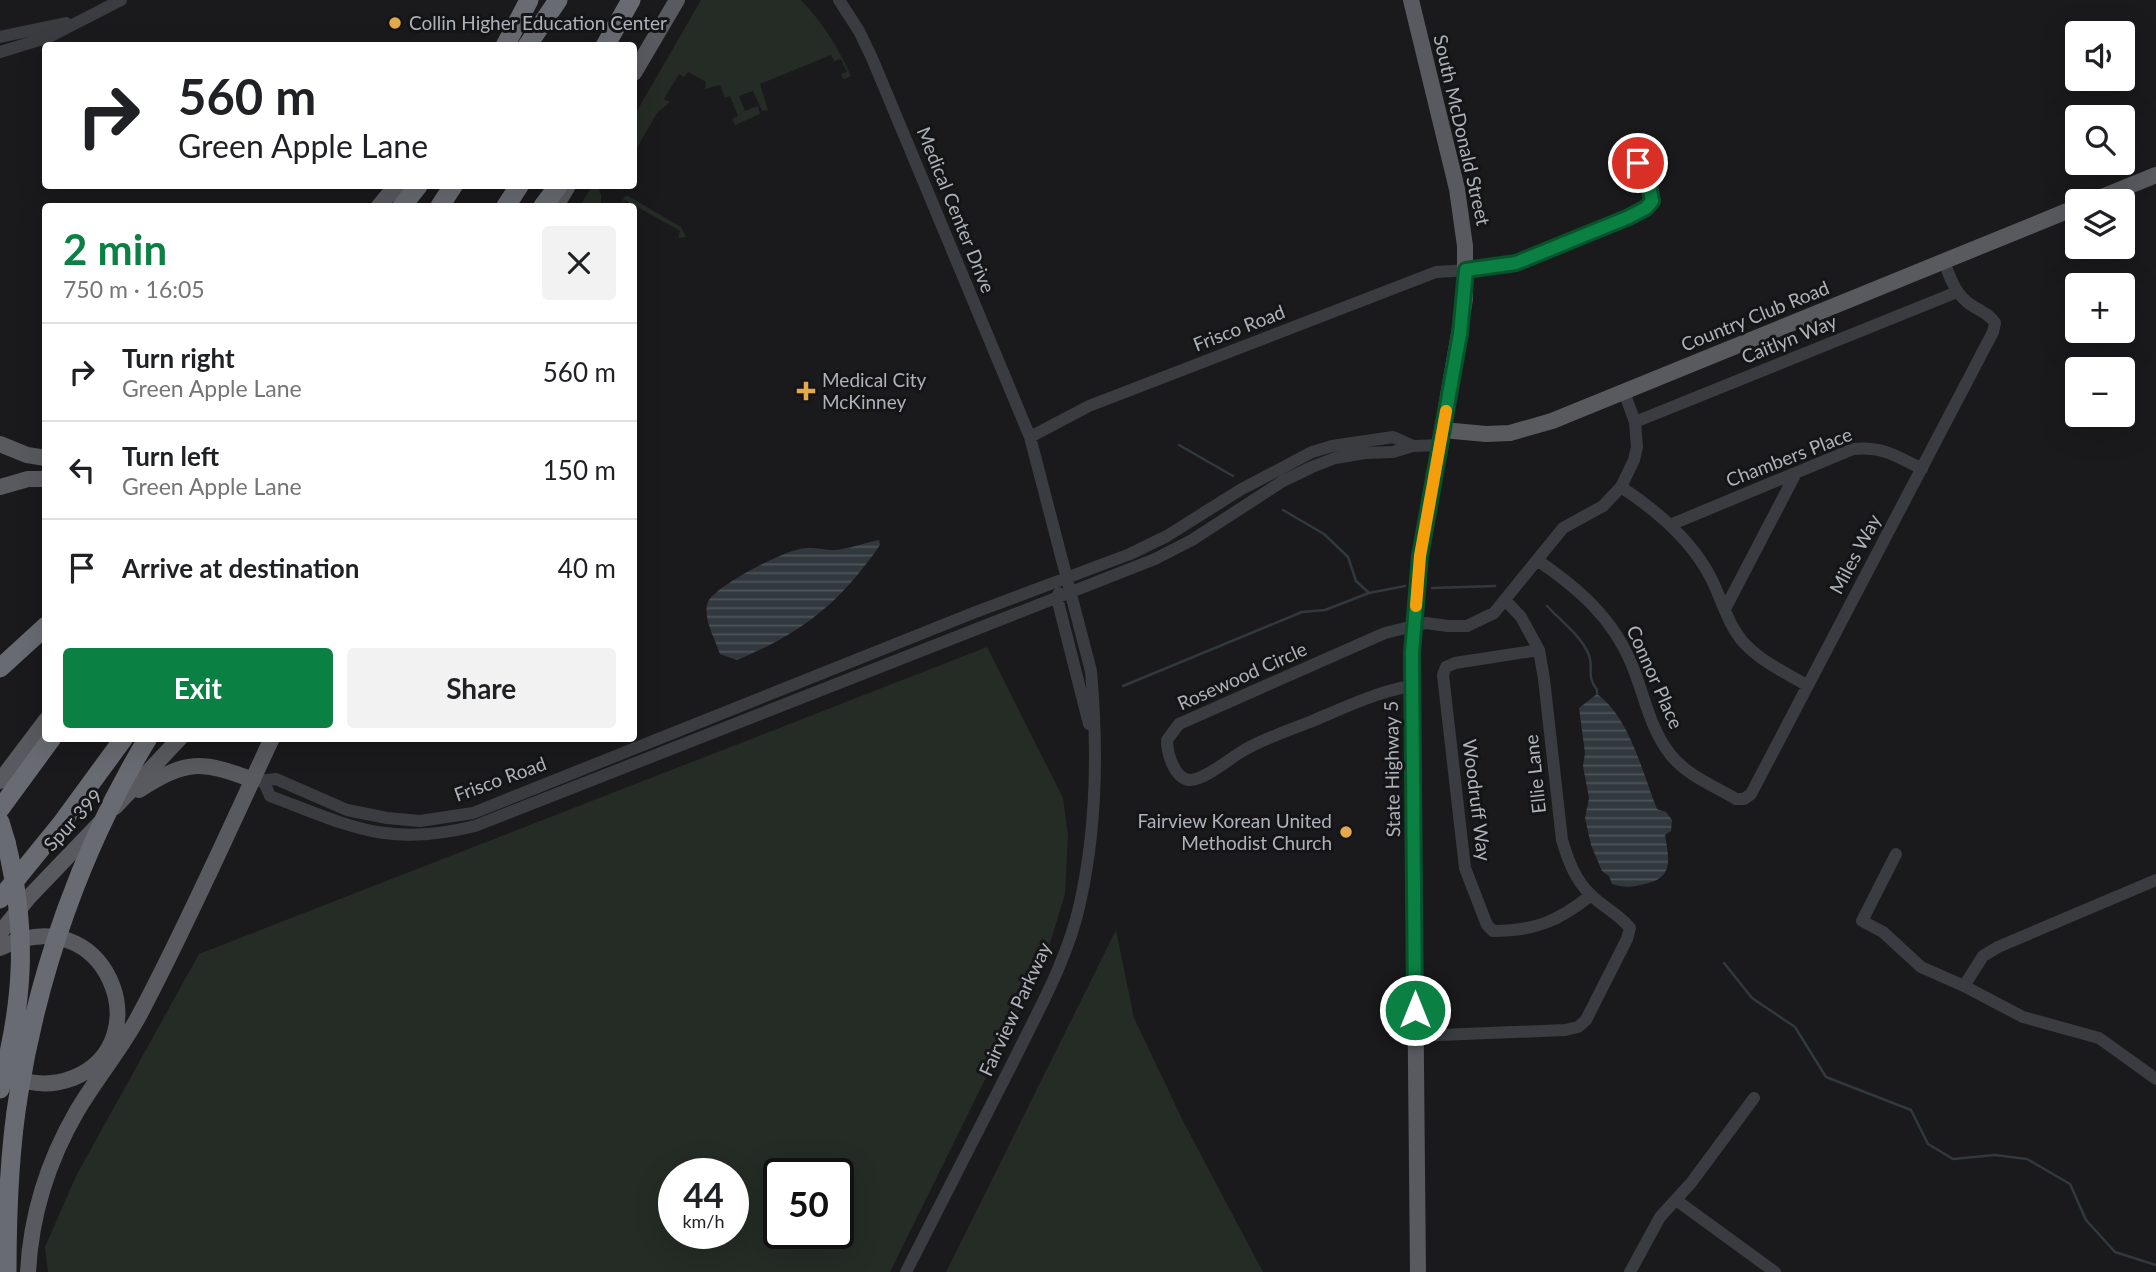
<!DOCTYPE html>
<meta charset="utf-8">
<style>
:root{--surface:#fff;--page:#f2f2f2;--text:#202124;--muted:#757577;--line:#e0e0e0;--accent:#0b8043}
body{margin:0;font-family:Lato,sans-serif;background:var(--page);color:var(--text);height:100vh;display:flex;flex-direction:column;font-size:26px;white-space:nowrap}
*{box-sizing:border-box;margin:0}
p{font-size:23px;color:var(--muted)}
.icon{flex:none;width:38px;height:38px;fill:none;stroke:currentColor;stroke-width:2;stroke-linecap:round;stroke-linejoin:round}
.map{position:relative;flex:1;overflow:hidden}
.drawer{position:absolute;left:42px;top:203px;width:595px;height:539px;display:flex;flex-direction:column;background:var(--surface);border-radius:7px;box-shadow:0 7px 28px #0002}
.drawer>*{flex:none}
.hud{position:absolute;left:42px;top:42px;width:595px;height:147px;border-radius:7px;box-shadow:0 7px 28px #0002;background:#fff;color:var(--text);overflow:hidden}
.buttons{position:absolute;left:2065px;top:21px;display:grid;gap:14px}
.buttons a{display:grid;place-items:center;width:70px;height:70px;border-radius:7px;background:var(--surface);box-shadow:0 7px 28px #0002;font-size:35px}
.speed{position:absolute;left:658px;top:1158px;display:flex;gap:14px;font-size:35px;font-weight:700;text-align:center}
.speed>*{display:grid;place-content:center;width:91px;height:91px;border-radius:50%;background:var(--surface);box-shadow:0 7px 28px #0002;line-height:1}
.speed small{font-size:18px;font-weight:400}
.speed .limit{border:4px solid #111;border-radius:10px;background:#fff;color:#111}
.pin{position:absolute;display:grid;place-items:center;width:60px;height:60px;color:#fff;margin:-30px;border:4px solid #fff;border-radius:50%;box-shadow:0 2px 7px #0007}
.me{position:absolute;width:77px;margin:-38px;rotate:0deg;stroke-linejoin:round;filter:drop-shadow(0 0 5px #0008)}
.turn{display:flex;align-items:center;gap:24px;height:147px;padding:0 21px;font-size:32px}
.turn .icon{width:91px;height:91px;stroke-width:2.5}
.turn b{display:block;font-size:49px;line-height:60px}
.round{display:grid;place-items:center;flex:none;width:74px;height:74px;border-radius:7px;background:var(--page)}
.headline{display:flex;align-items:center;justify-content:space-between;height:119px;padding:0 21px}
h1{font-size:42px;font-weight:700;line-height:52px;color:var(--accent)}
.action{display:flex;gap:14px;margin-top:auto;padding:14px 21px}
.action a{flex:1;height:80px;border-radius:7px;background:var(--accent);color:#fff;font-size:28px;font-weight:700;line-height:80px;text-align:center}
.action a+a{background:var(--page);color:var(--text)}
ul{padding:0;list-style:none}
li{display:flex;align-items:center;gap:21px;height:98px;padding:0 21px;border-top:2px solid var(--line)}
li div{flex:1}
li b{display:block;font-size:26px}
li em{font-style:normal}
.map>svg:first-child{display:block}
.green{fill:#242c25;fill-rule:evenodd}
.water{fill:url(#water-rules)}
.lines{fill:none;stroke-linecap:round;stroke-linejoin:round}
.stream{stroke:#31393f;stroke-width:2.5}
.minor{stroke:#3b3c41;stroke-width:12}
.major{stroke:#585a5f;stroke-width:16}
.highway{stroke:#686b71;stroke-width:19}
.highway-bridge{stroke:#686b71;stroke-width:19}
.route-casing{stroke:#07532c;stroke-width:18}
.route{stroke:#0b8043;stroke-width:12}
.slow{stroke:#f59e0b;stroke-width:12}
.poi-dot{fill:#e3a94b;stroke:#151517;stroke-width:2.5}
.labels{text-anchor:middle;stroke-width:6;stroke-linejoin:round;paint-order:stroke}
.poi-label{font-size:19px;fill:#aeb2ba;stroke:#151517;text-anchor:start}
.street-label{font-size:19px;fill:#aeb2ba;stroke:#151517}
</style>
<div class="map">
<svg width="2156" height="1272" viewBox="0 0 2156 1272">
<defs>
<pattern id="water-rules" width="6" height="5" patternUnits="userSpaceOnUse" patternTransform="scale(1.75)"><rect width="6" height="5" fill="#31393f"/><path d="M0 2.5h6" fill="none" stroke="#4c5359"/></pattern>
</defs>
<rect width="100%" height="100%" fill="#1a1a1c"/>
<path class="green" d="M701 0H801C823 23 838 47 851 76L845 79 842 78 841 74 847 72 841 59 834 61 831 55 760 84 768 110 762 111 753 91 739 96 745 111 758 106 760 114 735 125 732 119 738 116 730 96 725 98 720 85 705 89 706 82 688 72 684 77 679 74 664 99 670 102 657 113 634 153V116Z
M592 186H598L601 195V203L604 205 580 206Z
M625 196H628L681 227 686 237 678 238 680 231 625 200 621 204Z
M987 647 1063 798 1068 835 1065 894 1046 956 890 1272H48L45 1247 76 1176 199 954ZM733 1174V1234H674V1174ZM838 1174V1234H779V1174Z
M1116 930 1134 1018 1184 1123 1263 1272H946Z"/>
<path class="water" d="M879 540 880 545C840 603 802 633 737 660L720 654C715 639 702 617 708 602 715 586 782 552 800 549 813 546 825 551 837 550 851 548 865 543 879 540Z
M1597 694C1630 718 1642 772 1657 809L1666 812 1672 820 1671 831 1665 835C1669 859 1674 878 1645 884 1632 887 1624 888 1612 884L1609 876 1602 871 1591 845 1585 818 1589 798 1583 766 1585 753 1579 708Z"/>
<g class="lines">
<path class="stream" d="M1179 445 1233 476
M1283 510 1324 534 1348 557 1356 581 1369 593 1405 586
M1432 588 1495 586
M1547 606C1560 620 1580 635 1588 653 1595 668 1585 674 1597 690V694
M1123 686 1302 612 1325 610 1369 593
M1724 963 1752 998 1795 1027 1826 1077 1911 1110 1928 1144 1953 1159 1995 1155 2027 1159 2070 1184 2086 1220 2115 1252 2156 1265"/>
<path class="minor" d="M839 0 859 31 872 58 1030 437 1091 671C1098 749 1097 827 1080 903 1068 959 1037 1013 1012 1064 977 1133 941 1202 906 1272
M0 37 66 23
M0 52 49 37 121 0
M1635 422 1957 292
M1030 437 1089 406 1436 272 1488 269 1516 263 1629 217 1646 208 1652 201 1649 185 1638 163
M1621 487C1656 510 1691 539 1711 578 1722 600 1728 626 1745 644 1762 662 1786 673 1808 686
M1670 525 1853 449C1882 446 1897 456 1922 469
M1537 560C1578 588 1613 618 1632 665 1644 694 1650 729 1670 754 1686 775 1714 786 1736 799H1744L1751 794 1993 332 1995 323C1988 312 1977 310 1967 302 1955 292 1949 276 1944 261
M1059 593 1057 598 1089 724
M1725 609 1796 473
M1539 650 1455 663 1446 667 1443 675 1465 868 1487 925 1493 931C1535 931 1559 921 1591 895
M1411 686C1376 692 1343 708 1310 722 1287 731 1262 739 1241 752 1228 760 1203 781 1189 780 1174 778 1167 753 1167 740L1179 724 1385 633 1426 623 1448 626H1467L1494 613 1563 528 1603 506 1621 487 1634 460 1637 447 1635 422 1624 392
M258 781 276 779 347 810 387 818 420 821 473 813 973 613 1130 554 1167 536 1240 490 1312 452 1332 446 1393 437 1413 446
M264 782 270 796C350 826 387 848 475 826L1155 559 1192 540 1283 481 1312 467 1335 458 1365 453 1393 452 1413 446 1440 445
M1896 854 1862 921 1883 932 1921 967 1964 986 2023 1017 2099 1038 2156 1079
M1964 986 1983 956 1998 947 2156 880
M1415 1036 1565 1030 1578 1027 1586 1020 1627 939 1630 928C1619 914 1603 907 1591 895 1575 880 1568 860 1562 840L1544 679 1539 650 1521 617 1506 601
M1676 1200 1775 1272
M1630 1272 1660 1217 1691 1183 1754 1098"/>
<path class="major" d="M1411 0 1457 189 1465 246V299L1420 556 1412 653 1418 1272
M634 73 677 0
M2092 201 2156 175
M379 206 396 186
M556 206 568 186
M1443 430 1486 434 1510 433 1552 421 2077 207
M0 444 27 455 46 458
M0 487 28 479H46
M0 781 46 720
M139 790C186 760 201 760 253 780
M115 807 180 738
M0 933 29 897 100 823
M0 948C105 894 163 1042 73 1078 52 1086 31 1085 10 1076
M28 1272C31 1214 48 1161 77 1111 97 1077 123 1047 141 1012 188 923 229 830 272 738"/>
<path class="highway" d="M505 46 529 0
M527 46 558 0
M605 46 631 0
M402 206 418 186
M440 206 453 186
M506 206 519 186
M543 206 558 186
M0 668 46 626
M0 809 52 738
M0 822 6 842
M0 899 61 824 124 738"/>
<path class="highway-bridge" d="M0 1089C24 1002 28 930 6 842
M7 1272C7 1212 9 1151 19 1092 39 969 83 845 148 738"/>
</g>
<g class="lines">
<g class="route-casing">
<path id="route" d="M1415 1010 1412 653 1420 556 1460 334 1466 270 1516 263 1629 217 1646 208 1652 201 1649 185 1638 163"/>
</g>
<use href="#route" class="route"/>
<path class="slow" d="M1416 606 1420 556 1446 411"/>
</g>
<g class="poi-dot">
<circle cx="395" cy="23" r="7"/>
<path d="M802.5 380.5h7v7h7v7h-7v7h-7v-7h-7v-7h7z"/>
<circle cx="1346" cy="832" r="7"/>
</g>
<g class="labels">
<g class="poi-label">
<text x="409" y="30">Collin Higher Education Center</text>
<text x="822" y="387">Medical City<tspan x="822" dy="22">McKinney</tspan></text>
<text x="1332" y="828" text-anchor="end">Fairview Korean United<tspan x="1332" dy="22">Methodist Church</tspan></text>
</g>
<g class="street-label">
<text transform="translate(1462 130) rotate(77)" y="7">South McDonald Street</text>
<text transform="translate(956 210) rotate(68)" y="7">Medical Center Drive</text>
<text transform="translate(1755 316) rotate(-22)" y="7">Country Club Road</text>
<text transform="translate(1239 328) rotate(-21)" y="7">Frisco Road</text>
<text transform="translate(1789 339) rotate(-22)" y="7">Caitlyn Way</text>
<text transform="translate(1789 457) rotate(-21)" y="7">Chambers Place</text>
<text transform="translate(1855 554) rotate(-62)" y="7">Miles Way</text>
<text transform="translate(1242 676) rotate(-24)" y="7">Rosewood Circle</text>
<text transform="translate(1655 677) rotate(66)" y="7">Connor Place</text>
<text transform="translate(1392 769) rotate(-91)" y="7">State Highway 5</text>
<text transform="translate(1535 774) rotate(-96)" y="7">Ellie Lane</text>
<text transform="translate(500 779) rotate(-20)" y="7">Frisco Road</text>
<text transform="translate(1477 800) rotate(83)" y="7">Woodruff Way</text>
<text transform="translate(73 820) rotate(-47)" y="7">Spur 399</text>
<text transform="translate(1015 1009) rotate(-65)" y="7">Fairview Parkway</text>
</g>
</g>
</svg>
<div class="buttons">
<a><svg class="icon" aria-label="sound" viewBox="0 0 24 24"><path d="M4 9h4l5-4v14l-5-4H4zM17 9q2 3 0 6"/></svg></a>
<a><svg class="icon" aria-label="search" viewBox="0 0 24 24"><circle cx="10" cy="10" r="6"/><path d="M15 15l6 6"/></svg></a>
<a><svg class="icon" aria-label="layers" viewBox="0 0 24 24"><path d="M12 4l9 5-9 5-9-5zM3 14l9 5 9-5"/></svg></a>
<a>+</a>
<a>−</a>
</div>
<div class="speed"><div>44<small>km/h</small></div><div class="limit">50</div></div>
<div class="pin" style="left:1638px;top:163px;background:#d93025"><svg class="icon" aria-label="arrive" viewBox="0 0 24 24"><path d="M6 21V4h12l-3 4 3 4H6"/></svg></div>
<svg class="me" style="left:1415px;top:1010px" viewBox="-20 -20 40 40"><circle r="17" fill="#0b8043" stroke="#fff" stroke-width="3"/><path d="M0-11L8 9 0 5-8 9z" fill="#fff"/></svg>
<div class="hud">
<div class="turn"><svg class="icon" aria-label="right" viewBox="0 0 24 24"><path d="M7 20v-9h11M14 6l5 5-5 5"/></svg><div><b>560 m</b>Green Apple Lane</div></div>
</div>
<section class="drawer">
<div class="headline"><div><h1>2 min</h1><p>750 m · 16:05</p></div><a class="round"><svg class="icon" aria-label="close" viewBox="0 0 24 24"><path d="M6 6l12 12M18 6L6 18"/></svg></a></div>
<ul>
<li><svg class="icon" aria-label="right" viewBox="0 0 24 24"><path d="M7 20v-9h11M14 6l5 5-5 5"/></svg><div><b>Turn right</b><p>Green Apple Lane</p></div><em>560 m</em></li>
<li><svg class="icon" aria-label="left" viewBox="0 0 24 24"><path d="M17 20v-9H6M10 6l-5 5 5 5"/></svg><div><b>Turn left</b><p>Green Apple Lane</p></div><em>150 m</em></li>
<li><svg class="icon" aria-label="arrive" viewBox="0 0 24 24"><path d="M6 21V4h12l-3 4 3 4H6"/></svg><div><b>Arrive at destination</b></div><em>40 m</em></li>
</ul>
<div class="action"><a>Exit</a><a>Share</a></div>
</section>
</div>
